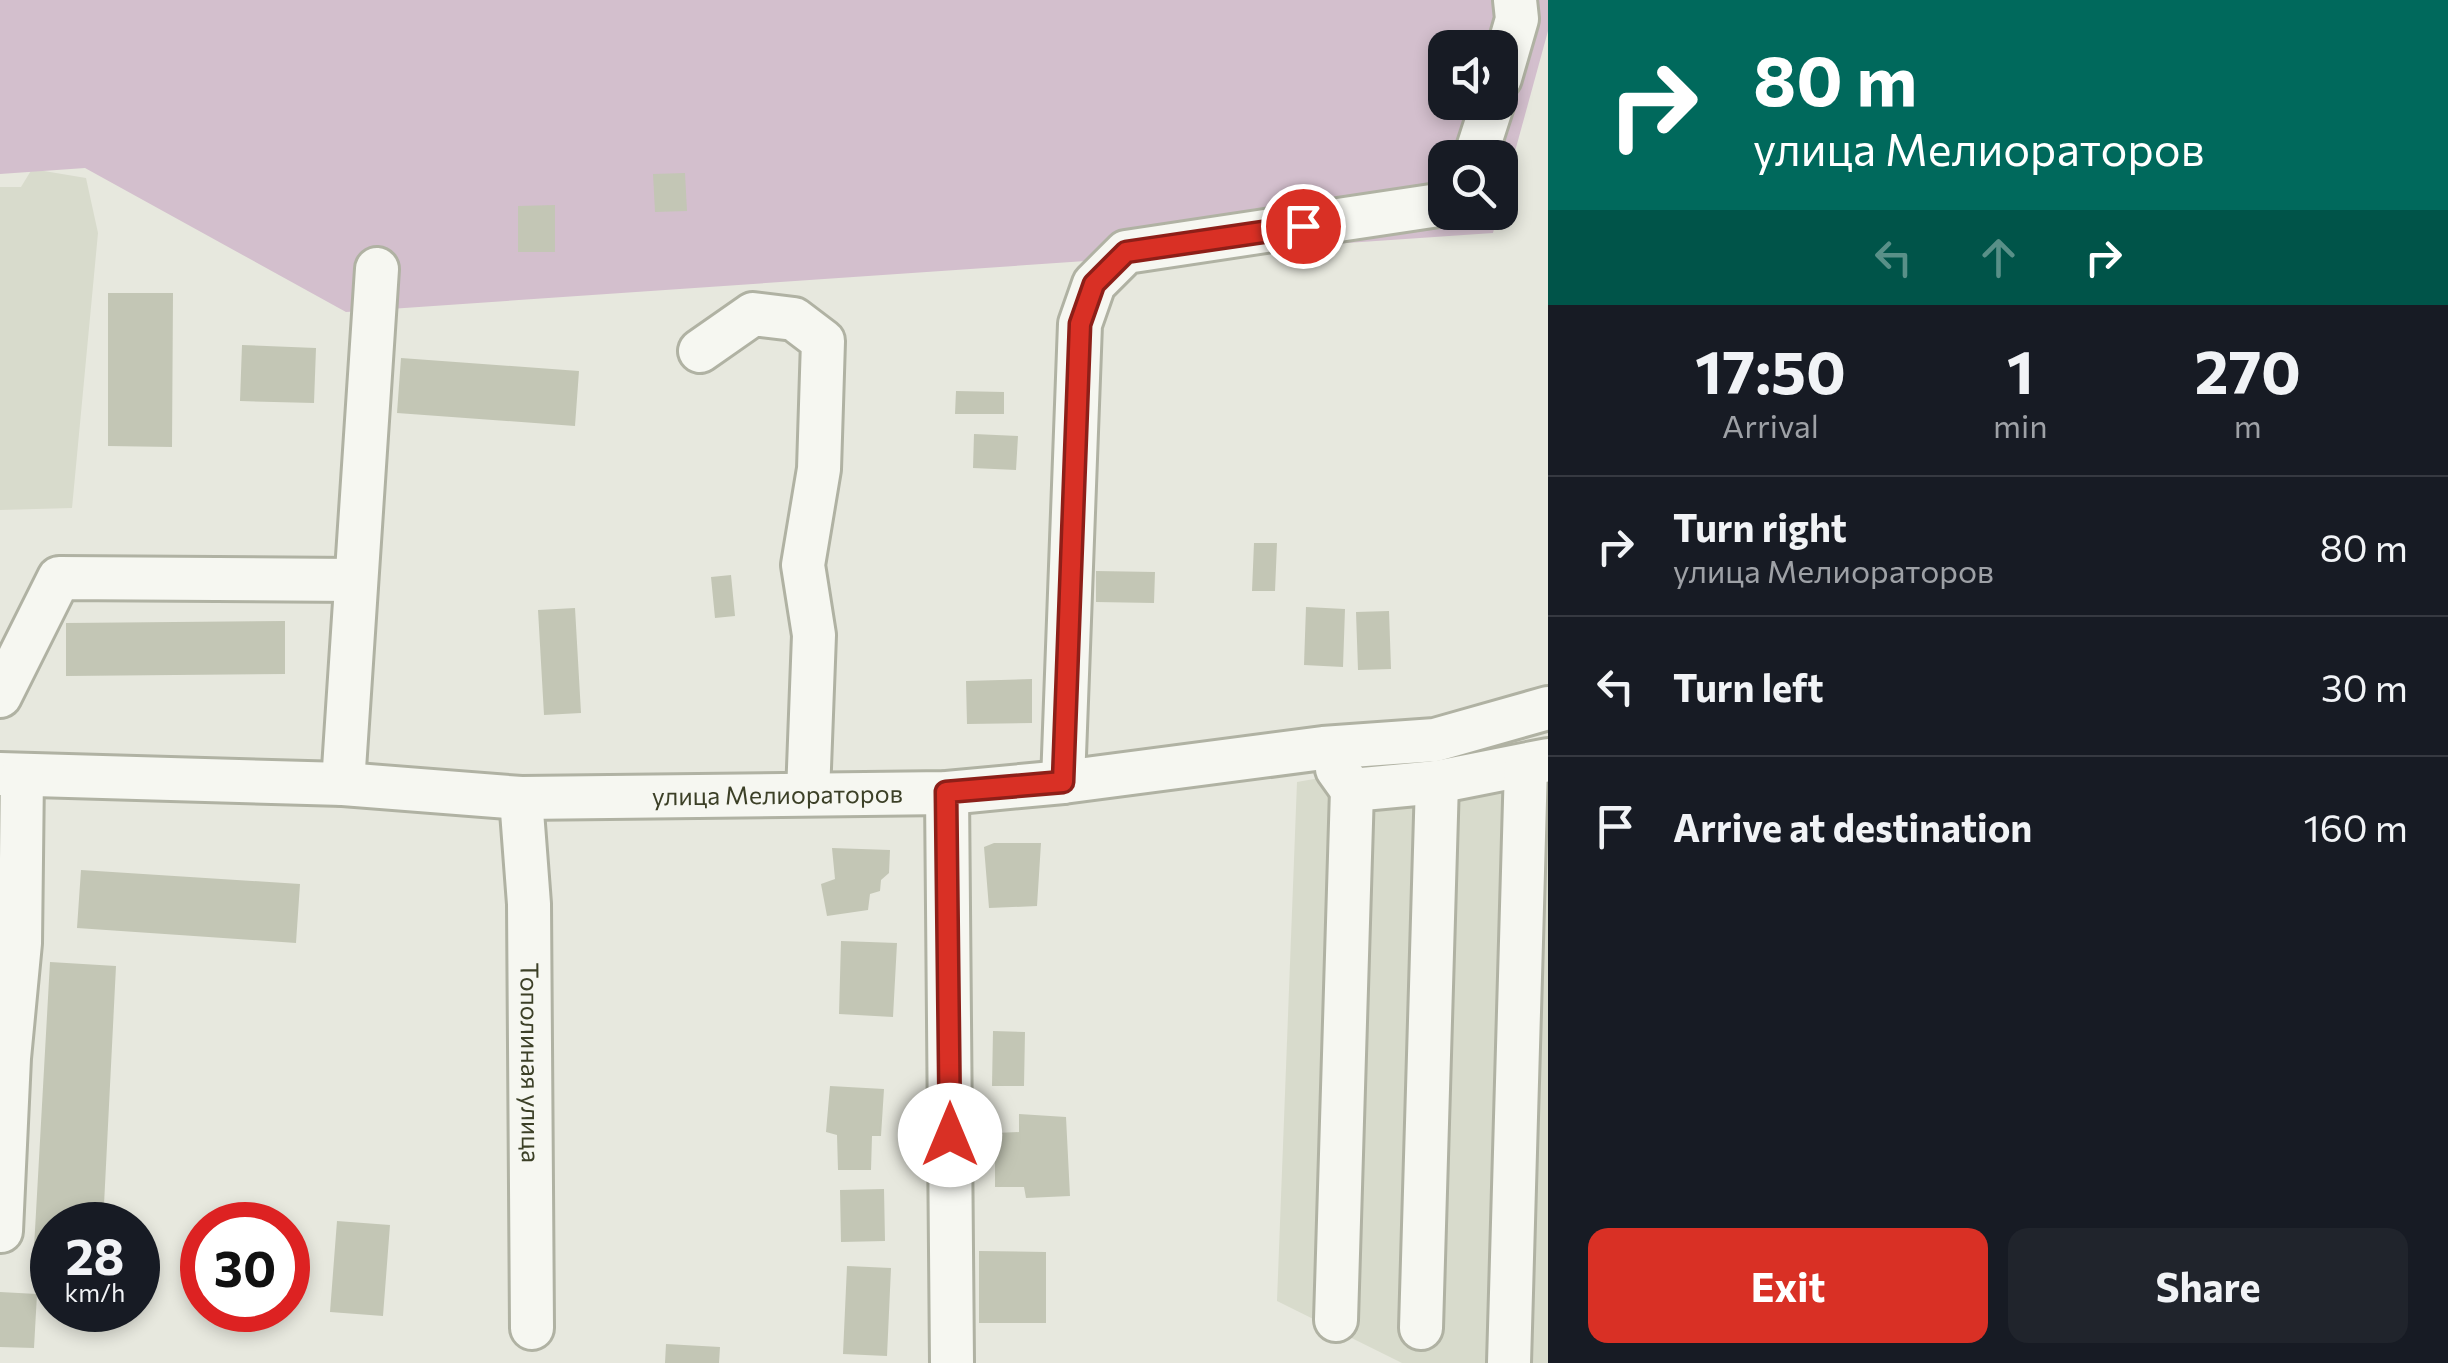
<!DOCTYPE html>
<meta charset="utf-8">
<style>
:root{--surface:#171b24;--page:#20242c;--text:#f1f3f6;--muted:#9ea1a6;--line:#363941;--accent:#d93025}
body{margin:0;font-family:Commissioner,sans-serif;background:var(--page);color:var(--text);height:100vh;display:flex;flex-direction:column;font-size:38px;white-space:nowrap}
*{box-sizing:border-box;margin:0}
p{font-size:32px;color:var(--muted)}
.icon{flex:none;width:55px;height:55px;fill:none;stroke:currentColor;stroke-width:2;stroke-linecap:round;stroke-linejoin:round}
.map{position:relative;flex:1;overflow:hidden}
.sheet{display:flex;flex-direction:column;background:var(--surface);width:900px}
.sheet>*{flex:none}
.guide{background:#00695c;color:#fff;overflow:hidden}
.buttons{position:absolute;left:1428px;top:30px;display:grid;gap:20px}
.buttons a{display:grid;place-items:center;width:90px;height:90px;border-radius:20px;background:var(--surface);box-shadow:0 5px 15px #0003;font-size:50px}
.speed{position:absolute;left:30px;top:1202px;display:flex;gap:20px;font-size:50px;font-weight:700;text-align:center}
.speed>*{display:grid;place-content:center;width:130px;height:130px;border-radius:50%;background:var(--surface);box-shadow:0 5px 15px #0003;line-height:1}
.speed small{font-size:25px;font-weight:400}
.speed .limit{border:15px solid #d22;background:#fff;color:#111}
.pin{position:absolute;display:grid;place-items:center;width:85px;height:85px;color:#fff;margin:-42px;border:5px solid #fff;border-radius:50%;box-shadow:0 2px 10px #0007}
.me{position:absolute;width:110px;margin:-55px;rotate:0deg;stroke-linejoin:round;filter:drop-shadow(0 0 8px #0008)}
.turn{display:flex;align-items:center;gap:35px;height:210px;padding:0 40px;font-size:45px}
.turn .icon{width:130px;height:130px;stroke-width:2.5}
.turn b{display:block;font-size:70px;line-height:85px}
.lanes{display:flex;align-items:center;height:95px;padding:0 40px;background:#0003;justify-content:center;gap:50px;direction:ltr}
.lanes .off{opacity:.35}
.eta{display:flex;justify-content:space-evenly;align-items:center;height:170px;text-align:center}
.eta b{font-size:60px;font-weight:700;line-height:70px}
.primary-button{display:flex;gap:20px;margin-top:auto;padding:20px 40px}
.primary-button a{flex:1;height:115px;border-radius:20px;background:var(--accent);color:#fff;font-size:40px;font-weight:700;line-height:115px;text-align:center}
.primary-button a+a{background:var(--page);color:var(--text)}
ul{padding:0;list-style:none}
li{display:flex;align-items:center;gap:30px;height:140px;padding:0 40px;border-top:2px solid var(--line)}
li div{flex:1}
li b{display:block;font-size:38px}
li em{font-style:normal}
main{display:flex;flex:1;min-height:0}
.map>svg:first-child{display:block}
.built{fill:#d8dbcc}
.green{fill:#d3bfcd;fill-rule:evenodd}
.building{fill:#c3c6b5}
.lines{fill:none;stroke-linecap:round;stroke-linejoin:round}
.minor-casing{stroke:#b0b2a3;stroke-width:48}
.minor{stroke:#f6f7f1;stroke-width:42}
.route-casing{stroke:#8d1f18;stroke-width:25}
.route{stroke:#d93025;stroke-width:18}
.labels{text-anchor:middle;stroke-width:8;stroke-linejoin:round;paint-order:stroke}
.street-label{font-size:25px;fill:#3c4027;stroke:#f5f6ee}
</style>
<main>
<div class="map">
<svg width="1548" height="1363" viewBox="0 0 1548 1363">
<rect width="100%" height="100%" fill="#e7e8de"/>
<path class="built" d="M32 169 86 178 98 233 72 508 0 510V187H21Z
M1548 738V1363H1402L1277 1301 1297 782Z"/>
<path class="green" d="M0 0H1548V31L1500 206V158H1445V212L1498 213 1493 233 346 312 85 168 0 174ZM1445 48H1500V102H1445Z"/>
<path class="building" d="M685 173 687 211 655 212 653 174Z
M555 205V252H518V206Z
M108 293H173L172 447 108 446Z
M242 345 316 348 314 403 240 401Z
M401 358 579 371 575 426 397 413Z
M956 391 1004 392V414H955Z
M974 434 1018 436 1016 470 973 468Z
M1254 543H1277L1275 591H1252Z
M1096 571 1155 572 1154 603 1096 602Z
M731 575 735 616 715 618 711 577Z
M1306 607 1345 609 1343 667 1304 665Z
M575 608 581 713 544 715 538 610Z
M1389 611 1391 669 1358 670 1356 612Z
M285 621V674L66 676V623Z
M1032 679V723L967 724 966 681Z
M994 843H1041L1037 906 989 908 984 847Z
M832 848 890 850 889 873 881 880 880 891 870 894 868 910 827 916 821 884 835 879Z
M81 870 300 884 296 943 77 928Z
M841 941 897 943 893 1017 839 1014Z
M50 962 116 966 103 1225H52V1249L34 1248Z
M993 1031 1025 1032 1024 1086H992Z
M830 1086 884 1089 881 1136H872L871 1170H838L837 1135 826 1132Z
M1019 1114 1066 1117 1070 1196 1026 1198 1024 1187H995V1133L1019 1132Z
M884 1189 885 1241 841 1242 840 1190Z
M337 1221 390 1225 383 1316 330 1312Z
M979 1251 1046 1252V1323H979Z
M847 1266 891 1268 887 1356 843 1354Z
M0 1292 37 1294 34 1348 0 1347Z
M666 1344 720 1347 719 1363H665Z"/>
<g class="lines">
<g class="minor-casing">
<g id="minor">
<path d="M1500 78 1517 19 1515 0"/>
<path d="M1475 158 1493 102"/>
<path d="M700 351 753 314 794 319 823 341 819 469 803 565 814 635 808 794"/>
<path d="M0 696 59 578 356 580"/>
<path d="M1337 769 1352 790 1437 782 1548 760"/>
<path id="s1" d="M0 774 343 784 521 798 947 793 1063 782 1323 748 1435 740 1548 708"/>
<path d="M1063 782 1080 324 1094 284 1126 252 1445 204"/>
<path d="M343 784 377 269"/>
<path d="M947 793 952 1363"/>
<path id="s2" d="M521 798 529 904 532 1328"/>
<path d="M1 1231 9 1058 20 943 22 775"/>
<path d="M1336 1320 1352 790"/>
<path d="M1421 1328 1437 782"/>
<path d="M1509 1363 1526 766"/>
</g>
</g>
<use href="#minor" class="minor"/>
</g>
<g class="lines">
<g class="route-casing">
<path id="route" d="M950 1135 946 792 1063 782 1080 324 1094 284 1126 252 1303 226"/>
</g>
<use href="#route" class="route"/>
</g>
<g class="labels">
<g class="street-label">
<text dy="9" stroke="none"><textPath href="#s1" startOffset="778">улица Мелиораторов</textPath></text>
<text dy="9" stroke="none"><textPath href="#s2" startOffset="265">Тополиная улица</textPath></text>
</g>
</g>
</svg>
<div class="buttons">
<a><svg class="icon" aria-label="sound" viewBox="0 0 24 24"><path d="M4 9h4l5-4v14l-5-4H4zM17 9q2 3 0 6"/></svg></a>
<a><svg class="icon" aria-label="search" viewBox="0 0 24 24"><circle cx="10" cy="10" r="6"/><path d="M15 15l6 6"/></svg></a>
</div>
<div class="speed"><div>28<small>km/h</small></div><div class="limit">30</div></div>
<div class="pin" style="left:1303px;top:226px;background:#d93025"><svg class="icon" aria-label="arrive" viewBox="0 0 24 24"><path d="M6 21V4h12l-3 4 3 4H6"/></svg></div>
<svg class="me" style="left:950px;top:1135px" viewBox="-20 -20 40 40"><circle r="19" fill="#fff"/><path d="M0-13L10 11 0 6-10 11z" fill="#d93025"/></svg>
</div>
<section class="sheet">
<div class="guide">
<div class="turn"><svg class="icon" aria-label="right" viewBox="0 0 24 24"><path d="M7 20v-9h11M14 6l5 5-5 5"/></svg><div><b>80 m</b>улица Мелиораторов</div></div>
<div class="lanes"><svg class="icon off" aria-label="left" viewBox="0 0 24 24"><path d="M17 20v-9H6M10 6l-5 5 5 5"/></svg><svg class="icon off" aria-label="ahead" viewBox="0 0 24 24"><path d="M12 20V5M6 11l6-6 6 6"/></svg><svg class="icon" aria-label="right" viewBox="0 0 24 24"><path d="M7 20v-9h11M14 6l5 5-5 5"/></svg></div>
</div>
<div class="eta">
<div><b>17:50</b><p>Arrival</p></div>
<div><b>1</b><p>min</p></div>
<div><b>270</b><p>m</p></div>
</div>
<ul>
<li><svg class="icon" aria-label="right" viewBox="0 0 24 24"><path d="M7 20v-9h11M14 6l5 5-5 5"/></svg><div><b>Turn right</b><p>улица Мелиораторов</p></div><em>80 m</em></li>
<li><svg class="icon" aria-label="left" viewBox="0 0 24 24"><path d="M17 20v-9H6M10 6l-5 5 5 5"/></svg><div><b>Turn left</b></div><em>30 m</em></li>
<li><svg class="icon" aria-label="arrive" viewBox="0 0 24 24"><path d="M6 21V4h12l-3 4 3 4H6"/></svg><div><b>Arrive at destination</b></div><em>160 m</em></li>
</ul>
<div class="primary-button"><a>Exit</a><a>Share</a></div>
</section>
</main>
